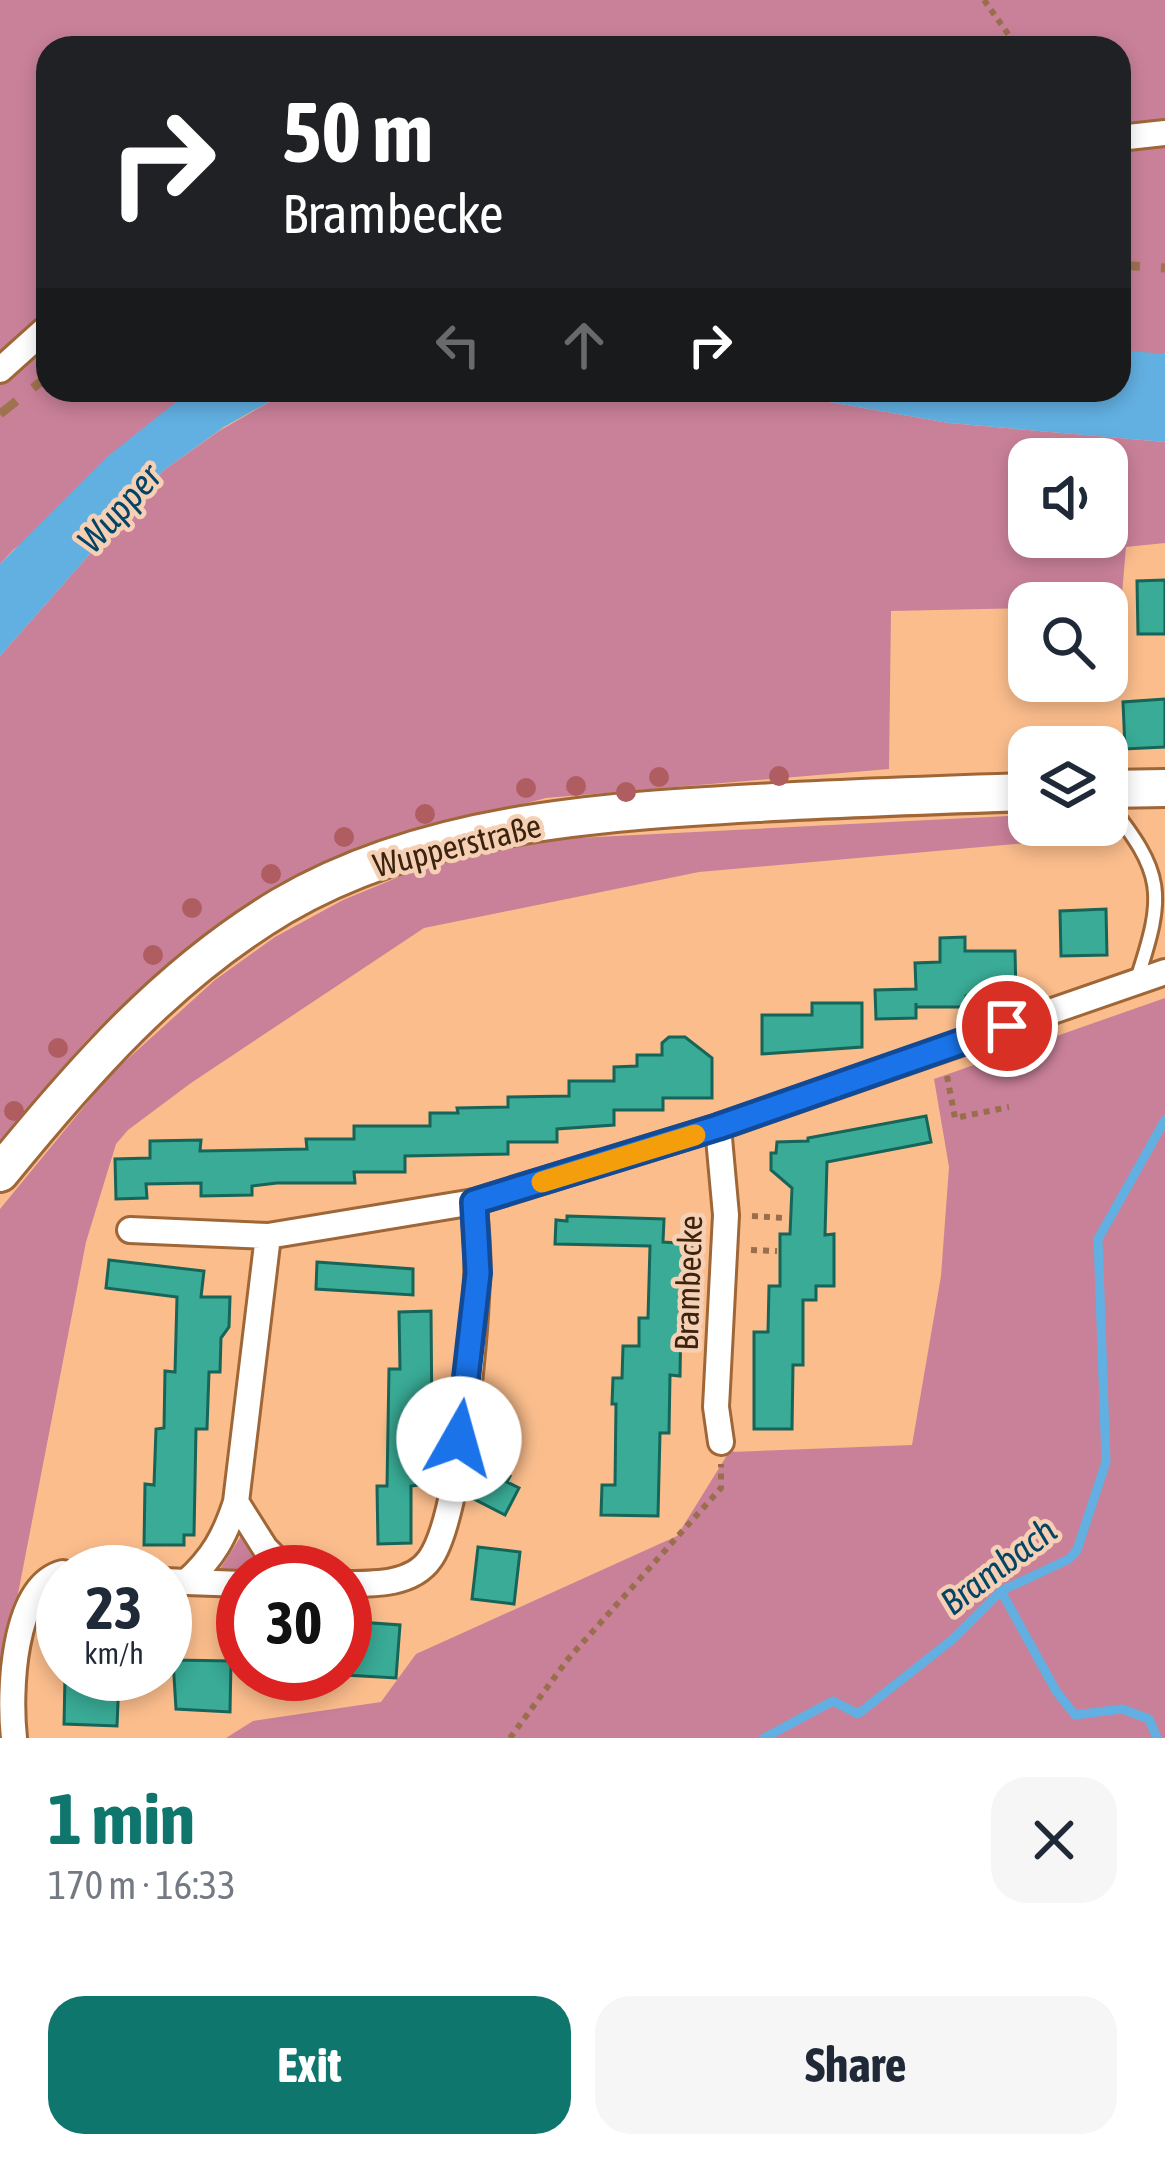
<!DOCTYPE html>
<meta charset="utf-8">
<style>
:root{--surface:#fff;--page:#f6f6f7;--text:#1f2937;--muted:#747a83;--accent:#0f766e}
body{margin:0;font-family:"Asap Condensed",sans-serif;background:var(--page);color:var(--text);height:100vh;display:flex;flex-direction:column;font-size:45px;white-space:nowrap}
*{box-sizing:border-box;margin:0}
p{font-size:39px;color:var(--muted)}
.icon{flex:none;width:66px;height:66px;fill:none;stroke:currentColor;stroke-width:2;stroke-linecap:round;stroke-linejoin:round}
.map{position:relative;height:1738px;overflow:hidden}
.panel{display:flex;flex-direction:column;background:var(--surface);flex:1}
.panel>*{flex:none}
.guide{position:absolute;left:36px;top:36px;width:1095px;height:366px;border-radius:36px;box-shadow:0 6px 18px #0003;background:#202124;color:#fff;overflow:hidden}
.controls{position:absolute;left:1008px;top:438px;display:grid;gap:24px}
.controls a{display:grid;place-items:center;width:120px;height:120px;border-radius:24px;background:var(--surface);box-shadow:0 6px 18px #0003;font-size:60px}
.speed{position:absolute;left:36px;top:1545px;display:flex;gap:24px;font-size:60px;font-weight:700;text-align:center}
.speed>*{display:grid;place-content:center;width:156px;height:156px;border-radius:50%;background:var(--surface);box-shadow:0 6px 18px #0003;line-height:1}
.speed small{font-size:30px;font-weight:400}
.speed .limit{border:18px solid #d22;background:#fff;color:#111}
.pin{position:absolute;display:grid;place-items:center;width:102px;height:102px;color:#fff;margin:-51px;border:6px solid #fff;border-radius:50%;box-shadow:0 3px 12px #0007}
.me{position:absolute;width:132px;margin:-66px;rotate:7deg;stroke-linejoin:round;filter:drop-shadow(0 0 9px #0008)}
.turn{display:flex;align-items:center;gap:42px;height:252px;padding:0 48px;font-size:54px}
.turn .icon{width:156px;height:156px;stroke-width:2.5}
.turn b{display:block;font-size:84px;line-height:102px}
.lanes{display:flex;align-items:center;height:114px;padding:0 48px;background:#0003;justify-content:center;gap:60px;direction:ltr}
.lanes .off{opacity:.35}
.round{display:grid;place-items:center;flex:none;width:126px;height:126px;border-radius:36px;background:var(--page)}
.head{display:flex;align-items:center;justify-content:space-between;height:204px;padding:0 48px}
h1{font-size:72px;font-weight:700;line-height:90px;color:var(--accent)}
.action{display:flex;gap:24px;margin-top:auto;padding:24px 48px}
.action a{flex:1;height:138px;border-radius:36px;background:var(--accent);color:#fff;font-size:48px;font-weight:700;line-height:138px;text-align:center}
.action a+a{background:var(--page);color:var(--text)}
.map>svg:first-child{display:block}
.green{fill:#c98199;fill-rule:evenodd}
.water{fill:#62b0e2}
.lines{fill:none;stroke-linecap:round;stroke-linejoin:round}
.stream{stroke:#62b0e2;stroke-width:9}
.building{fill:#39ab96;stroke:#166558;stroke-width:3}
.lane-casing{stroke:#9f6637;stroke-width:18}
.street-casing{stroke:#9f6637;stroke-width:30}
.secondary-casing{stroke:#9f6637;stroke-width:42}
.path{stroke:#996e4c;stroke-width:6;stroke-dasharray:6 6;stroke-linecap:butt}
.lane{stroke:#fff;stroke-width:12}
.street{stroke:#fff;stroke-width:24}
.secondary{stroke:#fff;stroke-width:36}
.rail{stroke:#9f7350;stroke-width:9;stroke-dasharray:21 21;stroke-linecap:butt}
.tree{fill:#af5d61}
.route-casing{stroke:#114b97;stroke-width:30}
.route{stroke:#1a73e8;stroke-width:21}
.slow{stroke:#f59e0b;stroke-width:21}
.labels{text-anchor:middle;stroke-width:9;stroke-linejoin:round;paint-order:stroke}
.street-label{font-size:33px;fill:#3b230f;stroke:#f6d0b4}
.water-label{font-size:36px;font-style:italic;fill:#034566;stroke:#f6d0b4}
</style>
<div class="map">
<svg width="1165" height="1738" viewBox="0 0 1165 1738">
<rect width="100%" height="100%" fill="#fbbd8c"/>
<path class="green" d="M0 0H1165V408L1119 390V48H48V390H235L13 550 0 564Z
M290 390H760L949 423 1165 442V543L1126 547 1121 606 1029 603V608L891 611 889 769 546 798 409 834 216 930 87 1040 0 1141V656L164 470 219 431ZM1029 459H1107V537H1029Z
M1029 815V825H1082L1083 838 699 872 424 928 191 1083 128 1130 116 1144 86 1242 0 1687V1209L110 1075 215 980 275 937 343 900 418 869 537 840Z
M1165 998V1738H226L253 1721 381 1702 416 1654 677 1536 729 1452 912 1445 941 1276 949 1167 934 1079Z
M243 1533 268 1570 267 1572 220 1569Z"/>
<path class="water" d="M1119 350 1165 354V442L949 423 760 390H1119Z
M191 390H290L224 427 164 470 0 656V564L107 457Z"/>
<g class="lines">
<path class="stream" d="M1001 1591 1056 1691 1075 1715 1122 1709 1149 1719 1157 1738
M764 1738 833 1701 858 1714 953 1639 1001 1591 1069 1559 1077 1550 1106 1462 1098 1239 1165 1120"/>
</g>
<path class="building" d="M1165 580V634H1138L1137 581Z
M1165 699V747L1125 749 1123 702Z
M1106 909 1107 955 1061 956 1060 911Z
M965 937V951H1015L1016 995 966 996V1007H916V1003V1018L876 1019 875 990 916 989 915 963 940 962V938Z
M812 1003H862V1047L762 1054V1015H812Z
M669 1037H685L712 1058V1098H663V1110H614V1125L557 1129V1142H508V1154L405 1156V1172H354L355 1183H277L252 1186V1195L201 1196V1183L146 1184 147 1198 116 1199 115 1159 150 1158V1141L201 1140 200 1151 307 1149 306 1139H354V1126H430V1113H458L457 1108 508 1107V1097L569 1096V1081H614V1067L637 1066V1055H662V1043Z
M926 1116 931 1142 827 1162 825 1235 834 1234V1286H816V1300H803V1365H793L792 1429H754V1332H768L769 1286H780V1234H790L792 1188 771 1170V1153H776L777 1142 808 1141V1138Z
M567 1216 664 1219 663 1242 692 1244 690 1319H681L680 1376 670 1375 669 1433H660L658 1516 601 1515 602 1485H615L616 1404H612L613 1378H622L623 1346H639V1318H648L650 1246 555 1244 556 1220 567 1221Z
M109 1260 204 1271 201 1297H230L229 1327 221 1338 220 1372H209L207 1429H196L194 1535H184V1545H144L145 1484 154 1485 156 1429 164 1428 165 1371 175 1372 177 1297 106 1288Z
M317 1262 413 1269V1295L316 1289Z
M431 1311 432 1425 420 1426 421 1485 411 1486V1543L378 1544 377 1486H387L389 1369H400L399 1312Z
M479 1459 510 1476 507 1482 519 1488 505 1515 474 1499 480 1486Z
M478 1547 520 1552 514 1604 472 1599Z
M345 1621 400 1625 396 1678 345 1675Z
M173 1660 231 1661 230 1712 176 1709Z
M65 1677 119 1679 117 1726 64 1724Z"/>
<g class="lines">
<g class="lane-casing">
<path id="lane" d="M1107 802C1165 874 1165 894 1137 979"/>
</g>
<g class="street-casing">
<path id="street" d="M1119 138 1165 133
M0 370 48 327
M718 1127 726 1215 716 1407 721 1442
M130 1230 268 1236 474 1202 718 1127 1165 972
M268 1236 236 1502 265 1548 289 1572
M165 1581 186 1582C213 1558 225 1536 236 1502
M186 1582 243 1584
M345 1584C373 1584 412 1585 430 1559 460 1517 475 1333 477 1277 479 1252 475 1227 474 1202
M14 1738C9 1694 12 1586 63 1573"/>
</g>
<g class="secondary-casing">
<path id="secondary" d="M1107 789 1165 788
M0 1173C83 1071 168 974 282 906 424 823 596 812 757 803 848 798 938 795 1029 792"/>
</g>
<path class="path" d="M984 0 1018 48
M947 1076 955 1118 1009 1107
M752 1216 784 1218
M751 1250 777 1251
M510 1738 568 1659 721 1488V1464"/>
<use href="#lane" class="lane"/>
<use href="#street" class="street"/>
<use href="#secondary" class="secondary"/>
<path class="rail" d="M1119 265 1165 268
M0 414 48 376"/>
</g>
<g class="tree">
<circle cx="779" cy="776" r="10"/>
<circle cx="659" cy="777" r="10"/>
<circle cx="576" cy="786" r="10"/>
<circle cx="526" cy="788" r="10"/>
<circle cx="626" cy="792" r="10"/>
<circle cx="425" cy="814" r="10"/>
<circle cx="344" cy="837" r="10"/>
<circle cx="271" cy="874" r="10"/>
<circle cx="192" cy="908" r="10"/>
<circle cx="153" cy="955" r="10"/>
<circle cx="58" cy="1048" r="10"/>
<circle cx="14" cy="1111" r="10"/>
</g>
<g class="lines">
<g class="route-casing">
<path id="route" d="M459 1439 478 1273 474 1202 718 1127 1007 1026"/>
</g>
<use href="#route" class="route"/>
<path class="slow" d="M542 1182 695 1135"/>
</g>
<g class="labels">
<g class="street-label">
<text transform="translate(457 845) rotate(-14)" y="12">Wupperstraße</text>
<text transform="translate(688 1283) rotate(-88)" y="12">Brambecke</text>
</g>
<g class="water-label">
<text transform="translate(119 508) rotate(-48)" y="13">Wupper</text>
<text transform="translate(998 1566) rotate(-37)" y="13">Brambach</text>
</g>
</g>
</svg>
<div class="controls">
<a><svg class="icon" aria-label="sound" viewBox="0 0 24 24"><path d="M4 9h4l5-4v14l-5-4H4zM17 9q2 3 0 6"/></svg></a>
<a><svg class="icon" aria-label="search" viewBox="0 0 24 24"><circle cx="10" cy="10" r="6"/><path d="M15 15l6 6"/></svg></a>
<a><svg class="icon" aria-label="layers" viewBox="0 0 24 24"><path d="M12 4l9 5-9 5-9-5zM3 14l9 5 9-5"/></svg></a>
</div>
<div class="speed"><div>23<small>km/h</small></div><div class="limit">30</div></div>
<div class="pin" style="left:1007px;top:1026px;background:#d93025"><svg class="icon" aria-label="arrive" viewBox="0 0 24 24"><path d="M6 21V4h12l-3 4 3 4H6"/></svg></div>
<svg class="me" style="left:459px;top:1439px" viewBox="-20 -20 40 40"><circle r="19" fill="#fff"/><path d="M0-13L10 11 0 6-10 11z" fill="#1a73e8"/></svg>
<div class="guide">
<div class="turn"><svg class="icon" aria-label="right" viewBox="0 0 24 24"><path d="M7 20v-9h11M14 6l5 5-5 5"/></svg><div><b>50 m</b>Brambecke</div></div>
<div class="lanes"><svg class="icon off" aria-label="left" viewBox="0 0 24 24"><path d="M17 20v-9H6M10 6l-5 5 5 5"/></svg><svg class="icon off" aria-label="ahead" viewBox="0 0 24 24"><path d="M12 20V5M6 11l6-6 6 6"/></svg><svg class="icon" aria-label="right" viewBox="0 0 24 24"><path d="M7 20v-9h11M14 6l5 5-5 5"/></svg></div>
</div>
</div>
<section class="panel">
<div class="head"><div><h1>1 min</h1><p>170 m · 16:33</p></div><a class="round"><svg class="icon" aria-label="close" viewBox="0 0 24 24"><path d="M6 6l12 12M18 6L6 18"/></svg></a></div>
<div class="action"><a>Exit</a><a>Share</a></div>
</section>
